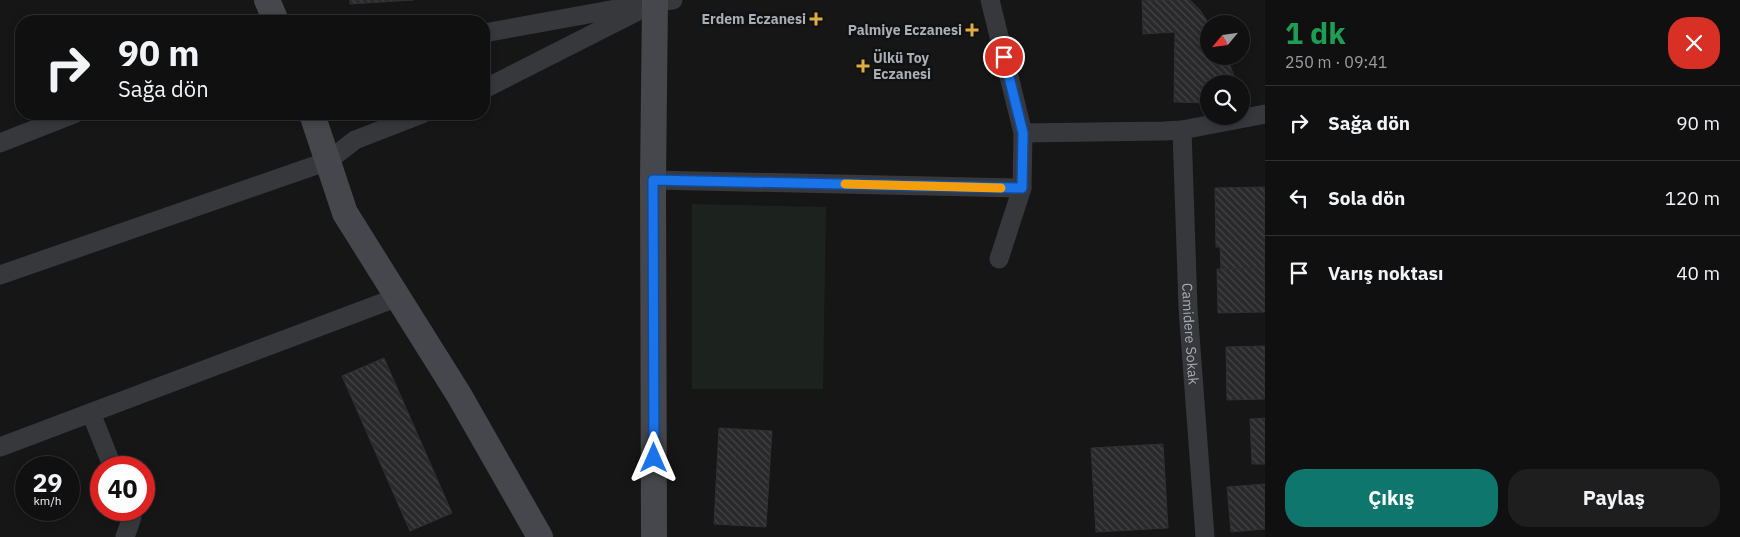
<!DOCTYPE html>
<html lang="tr">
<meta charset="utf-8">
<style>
:root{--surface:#101011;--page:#1e1e1f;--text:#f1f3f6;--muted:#9c9d9f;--line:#303031;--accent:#0f766e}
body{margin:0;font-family:"IBM Plex Sans",sans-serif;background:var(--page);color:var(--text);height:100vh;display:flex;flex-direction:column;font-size:19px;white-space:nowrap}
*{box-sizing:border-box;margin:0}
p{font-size:16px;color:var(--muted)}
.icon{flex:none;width:28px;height:28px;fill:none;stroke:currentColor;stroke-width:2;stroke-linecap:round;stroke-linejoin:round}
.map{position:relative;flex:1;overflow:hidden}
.side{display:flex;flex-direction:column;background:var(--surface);width:475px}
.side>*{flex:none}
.hud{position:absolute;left:15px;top:15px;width:475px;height:105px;border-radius:20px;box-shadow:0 2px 8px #0003,0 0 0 1px var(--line);background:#101011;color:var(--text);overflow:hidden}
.needle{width:32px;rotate:241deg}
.buttons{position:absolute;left:1200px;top:15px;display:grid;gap:10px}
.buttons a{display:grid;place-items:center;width:50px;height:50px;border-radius:50%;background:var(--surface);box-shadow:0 2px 8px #0003,0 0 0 1px var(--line);font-size:25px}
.speed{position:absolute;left:15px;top:456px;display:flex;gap:10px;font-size:25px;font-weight:700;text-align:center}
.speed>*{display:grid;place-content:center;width:65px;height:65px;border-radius:50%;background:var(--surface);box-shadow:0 2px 8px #0003,0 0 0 1px var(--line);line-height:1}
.speed small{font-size:12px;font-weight:400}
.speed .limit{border:8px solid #d22;background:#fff;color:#111}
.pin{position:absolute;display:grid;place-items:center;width:42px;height:42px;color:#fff;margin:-21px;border:2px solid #fff;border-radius:50%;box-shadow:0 1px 5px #0007}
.me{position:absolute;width:55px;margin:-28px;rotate:0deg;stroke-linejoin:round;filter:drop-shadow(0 0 4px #0008)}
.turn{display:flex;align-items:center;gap:18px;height:105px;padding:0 20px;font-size:22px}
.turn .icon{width:65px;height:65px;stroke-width:2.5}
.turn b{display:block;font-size:35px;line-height:42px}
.round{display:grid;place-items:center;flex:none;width:52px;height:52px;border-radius:20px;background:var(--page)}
.summary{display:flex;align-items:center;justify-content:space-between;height:85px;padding:0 20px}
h1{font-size:30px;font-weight:700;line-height:38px;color:#1e9e55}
.primary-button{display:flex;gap:10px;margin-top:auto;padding:10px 20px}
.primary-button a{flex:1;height:58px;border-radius:20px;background:var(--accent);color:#fff;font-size:20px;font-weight:700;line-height:58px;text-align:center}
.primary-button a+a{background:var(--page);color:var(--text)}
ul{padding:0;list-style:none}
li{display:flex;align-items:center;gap:15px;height:75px;padding:0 20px;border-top:1px solid var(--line)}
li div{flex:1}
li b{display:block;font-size:19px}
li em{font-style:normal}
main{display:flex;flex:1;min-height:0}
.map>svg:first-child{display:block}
.park{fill:#1c221d}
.building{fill:url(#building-back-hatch);stroke:#303033}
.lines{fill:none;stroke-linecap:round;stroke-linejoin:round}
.street{stroke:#37383c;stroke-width:19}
.secondary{stroke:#45474c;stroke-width:26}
.route-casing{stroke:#114b97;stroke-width:12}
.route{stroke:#1a73e8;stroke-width:9}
.slow{stroke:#f59e0b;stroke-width:9}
.poi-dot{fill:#e0ad45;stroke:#111112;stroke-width:2}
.labels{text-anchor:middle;stroke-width:5;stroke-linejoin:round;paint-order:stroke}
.poi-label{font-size:14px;font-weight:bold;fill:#a9adb6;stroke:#111112;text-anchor:end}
.street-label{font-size:14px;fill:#a9adb6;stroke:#111112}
</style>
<main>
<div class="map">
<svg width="1265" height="537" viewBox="0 0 1265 537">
<defs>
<pattern id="building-back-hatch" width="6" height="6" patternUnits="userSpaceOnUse" patternTransform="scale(1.25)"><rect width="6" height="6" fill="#29292b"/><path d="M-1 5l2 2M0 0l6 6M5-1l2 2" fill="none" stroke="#454548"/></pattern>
</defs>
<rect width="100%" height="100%" fill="#161617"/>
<path class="park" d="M692 204 826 207 823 389H692Z"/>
<path class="building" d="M350 0H413L350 4Z
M1142 0H1190L1200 10 1209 24V56H1226L1235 78 1234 84H1209V103L1174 102 1175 32 1143 34Z
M1265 187V268L1221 269 1220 247H1216L1215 188Z
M1265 268V312L1218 313 1217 269Z
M1265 346V399L1227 400 1226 347Z
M384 358 452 513 410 531 342 376Z
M1265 418V464H1252L1250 419Z
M719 428 772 431 766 527 714 524Z
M1163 444 1168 528 1096 532 1091 448Z
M1265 484V529L1231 532 1227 487Z"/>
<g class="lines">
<g class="street">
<path d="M990 0 1023 133 1022 188 999 259"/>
<path d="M484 33 655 2 673 0"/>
<path d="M484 89 636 12"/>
<path id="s1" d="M1182 130 1188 308 1205 537"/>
<path d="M1023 133 1164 131 1182 130 1265 114"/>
<path d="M0 143 74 114"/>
<path d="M653 180 1022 188"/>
<path d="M0 275 328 161 355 140 422 114"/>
<path d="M91 413 113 468"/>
<path d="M0 447 398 297"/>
<path d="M125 537 132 517 129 510"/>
</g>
<path class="secondary" d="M267 0 276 21
M312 114 345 213 459 395 540 537
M654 537 653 180 655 0"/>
</g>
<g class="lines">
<g class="route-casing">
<path id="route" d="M654 458 653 180 1022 188 1023 133 1004 57"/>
</g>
<use href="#route" class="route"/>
<path class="slow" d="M845 184 1001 188"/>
</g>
<g class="poi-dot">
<path d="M813.5 11.5h5v5h5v5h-5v5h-5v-5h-5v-5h5z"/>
<path d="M969.5 22.5h5v5h5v5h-5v5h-5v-5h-5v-5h5z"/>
<path d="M860.5 58.5h5v5h5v5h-5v5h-5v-5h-5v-5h5z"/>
</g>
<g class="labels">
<g class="poi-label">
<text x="806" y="24">Erdem Eczanesi</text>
<text x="962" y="35">Palmiye Eczanesi</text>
<text x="873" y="63" text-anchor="start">Ülkü Toy<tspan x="873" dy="16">Eczanesi</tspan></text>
</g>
<g class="street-label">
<text dy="5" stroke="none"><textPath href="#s1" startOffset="204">Camidere Sokak</textPath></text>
</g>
</g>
</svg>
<div class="buttons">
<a><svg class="needle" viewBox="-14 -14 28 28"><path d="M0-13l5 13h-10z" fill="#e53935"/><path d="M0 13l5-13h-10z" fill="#9c9d9f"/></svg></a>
<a><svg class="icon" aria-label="search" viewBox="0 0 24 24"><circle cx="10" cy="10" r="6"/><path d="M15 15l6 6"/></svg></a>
</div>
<div class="speed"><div>29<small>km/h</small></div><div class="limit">40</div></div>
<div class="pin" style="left:1004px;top:57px;background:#d93025"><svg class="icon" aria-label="arrive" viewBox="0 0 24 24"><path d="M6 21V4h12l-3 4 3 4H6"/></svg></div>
<svg class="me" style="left:654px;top:458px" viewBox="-20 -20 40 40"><path d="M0-17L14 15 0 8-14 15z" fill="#1a73e8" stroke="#fff" stroke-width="4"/></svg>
<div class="hud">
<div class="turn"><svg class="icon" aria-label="right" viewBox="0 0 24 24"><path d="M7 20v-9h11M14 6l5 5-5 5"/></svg><div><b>90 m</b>Sağa dön</div></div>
</div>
</div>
<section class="side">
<div class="summary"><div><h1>1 dk</h1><p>250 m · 09:41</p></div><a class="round" style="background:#d93025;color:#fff"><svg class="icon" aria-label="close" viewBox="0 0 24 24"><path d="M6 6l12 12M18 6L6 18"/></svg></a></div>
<ul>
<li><svg class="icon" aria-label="right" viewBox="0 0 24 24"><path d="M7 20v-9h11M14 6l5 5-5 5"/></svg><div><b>Sağa dön</b></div><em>90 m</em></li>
<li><svg class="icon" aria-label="left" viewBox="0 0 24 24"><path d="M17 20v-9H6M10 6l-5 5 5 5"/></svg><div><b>Sola dön</b></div><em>120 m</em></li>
<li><svg class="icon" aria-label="arrive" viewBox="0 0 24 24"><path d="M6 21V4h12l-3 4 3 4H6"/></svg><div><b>Varış noktası</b></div><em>40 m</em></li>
</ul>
<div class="primary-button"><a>Çıkış</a><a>Paylaş</a></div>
</section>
</main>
